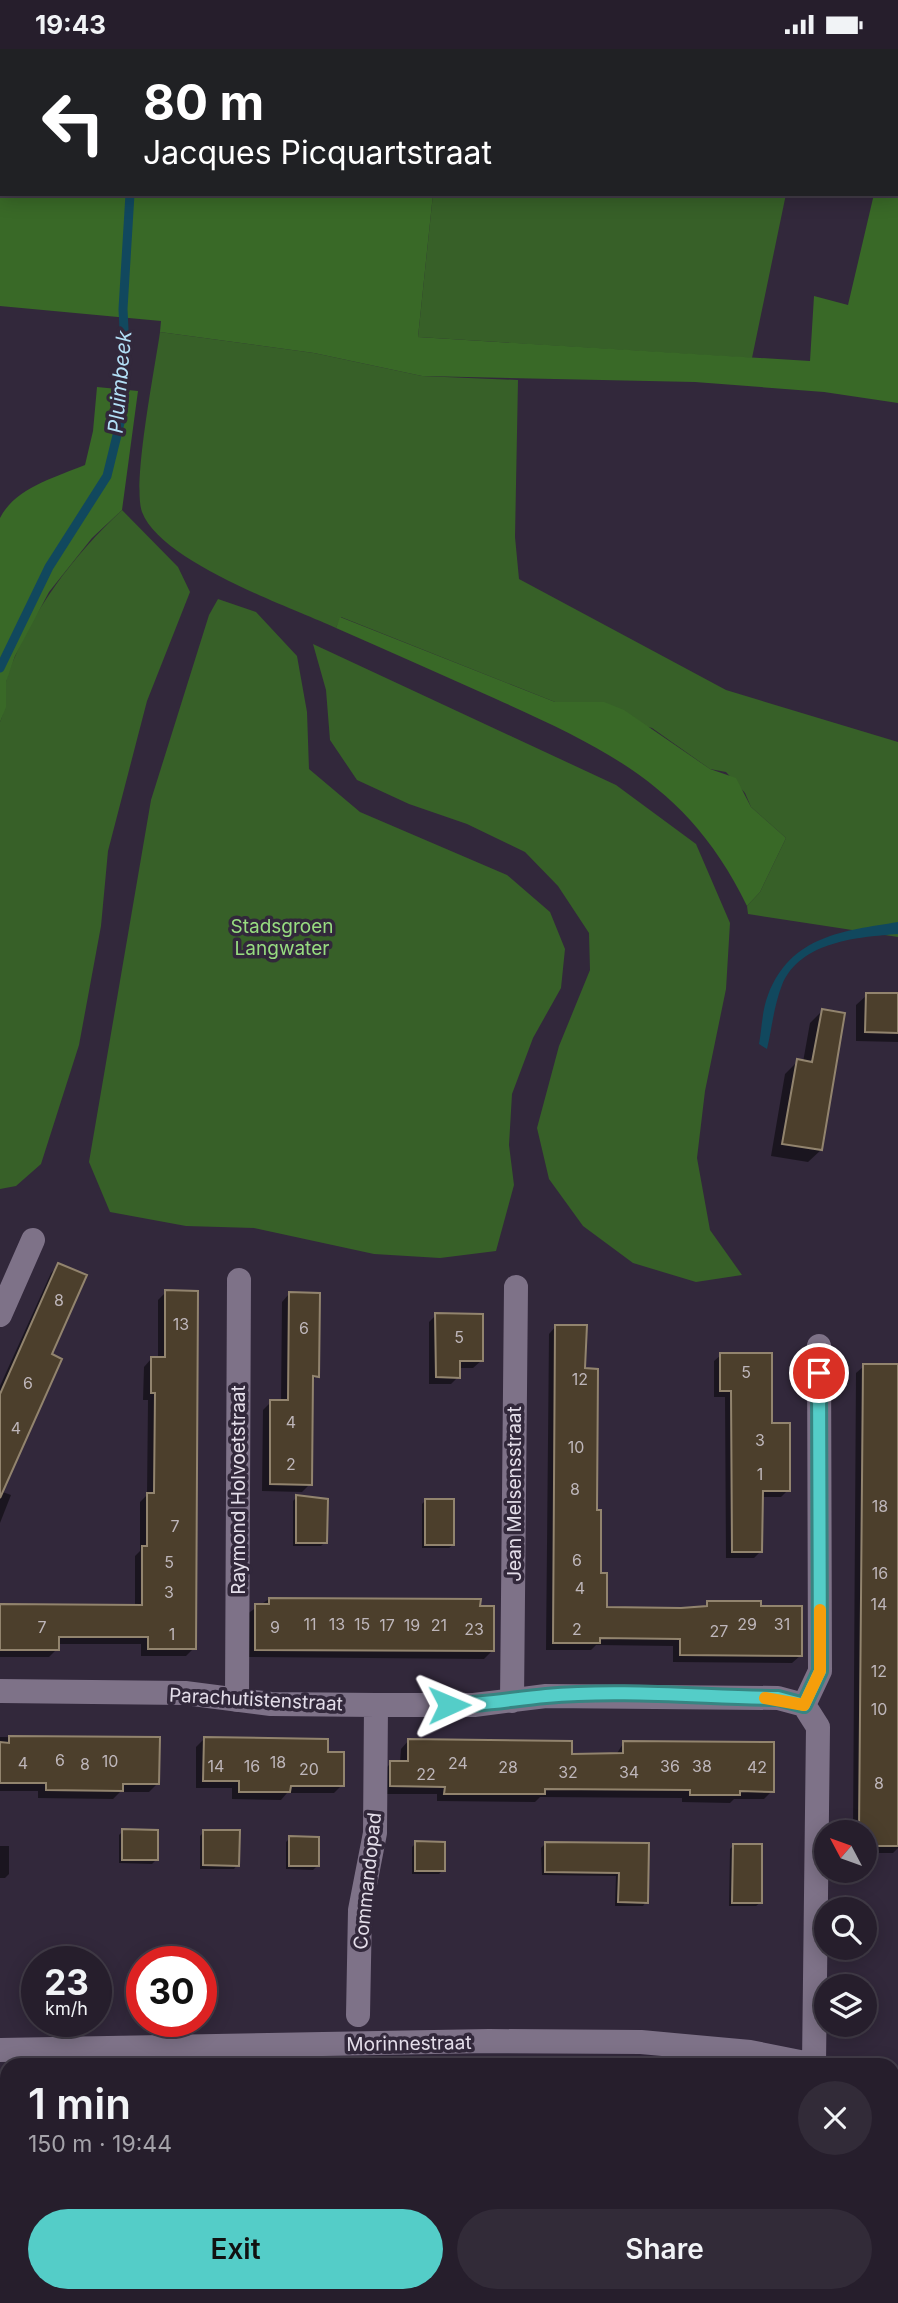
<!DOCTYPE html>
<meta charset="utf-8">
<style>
:root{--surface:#261e2c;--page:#322b38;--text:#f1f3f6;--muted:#a4a2a9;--line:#423c48;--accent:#54cdc8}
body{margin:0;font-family:Inter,sans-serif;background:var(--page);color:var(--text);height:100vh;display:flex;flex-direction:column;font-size:26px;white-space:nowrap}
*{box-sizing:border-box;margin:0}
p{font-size:23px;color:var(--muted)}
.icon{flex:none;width:38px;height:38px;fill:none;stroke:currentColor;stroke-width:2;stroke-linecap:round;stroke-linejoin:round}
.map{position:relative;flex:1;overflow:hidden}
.side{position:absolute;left:0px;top:2009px;width:900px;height:245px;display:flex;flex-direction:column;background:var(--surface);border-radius:21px 21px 0 0;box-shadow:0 4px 18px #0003,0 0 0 2px var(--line)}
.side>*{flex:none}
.top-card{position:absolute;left:0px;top:0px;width:900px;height:147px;box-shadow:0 4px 18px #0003,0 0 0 2px var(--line);background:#202124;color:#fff;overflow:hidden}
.needle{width:46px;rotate:311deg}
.buttons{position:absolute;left:814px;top:1771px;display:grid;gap:14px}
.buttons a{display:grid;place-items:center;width:63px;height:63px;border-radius:50%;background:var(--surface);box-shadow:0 4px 18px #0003,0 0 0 2px var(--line);font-size:35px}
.speed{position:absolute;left:21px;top:1897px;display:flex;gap:14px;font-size:35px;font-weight:700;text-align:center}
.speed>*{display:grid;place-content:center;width:91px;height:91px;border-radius:50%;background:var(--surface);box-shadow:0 4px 18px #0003,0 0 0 2px var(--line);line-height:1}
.speed small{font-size:18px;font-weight:400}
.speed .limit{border:10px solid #d22;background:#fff;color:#111}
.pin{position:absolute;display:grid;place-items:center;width:60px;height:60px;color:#fff;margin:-30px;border:4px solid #fff;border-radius:50%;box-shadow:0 2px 7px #0007}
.me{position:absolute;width:77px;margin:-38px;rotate:89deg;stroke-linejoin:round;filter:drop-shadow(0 0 5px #0008)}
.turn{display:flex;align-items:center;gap:24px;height:147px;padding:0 28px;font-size:32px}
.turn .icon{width:91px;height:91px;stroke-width:2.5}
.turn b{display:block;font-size:49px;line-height:60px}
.round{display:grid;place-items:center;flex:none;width:74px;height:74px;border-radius:37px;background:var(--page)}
.headline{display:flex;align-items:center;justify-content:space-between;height:119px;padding:0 28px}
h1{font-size:42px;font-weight:600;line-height:52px}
.cta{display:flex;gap:14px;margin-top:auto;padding:14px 28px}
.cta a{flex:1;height:80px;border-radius:42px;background:var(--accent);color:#111;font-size:28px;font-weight:600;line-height:80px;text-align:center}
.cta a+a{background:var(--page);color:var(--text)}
.status{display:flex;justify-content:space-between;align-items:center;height:49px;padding:0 35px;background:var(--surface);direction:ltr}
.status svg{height:19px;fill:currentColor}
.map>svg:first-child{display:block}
.green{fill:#376028}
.forest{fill:#396927}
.water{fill:#11485e}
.shadow{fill:#0007}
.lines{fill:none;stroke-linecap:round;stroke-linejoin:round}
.stream{stroke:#11485e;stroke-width:9}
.building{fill:#4c3f2c;stroke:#92846e;stroke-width:2}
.street{stroke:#7e7288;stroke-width:24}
.route-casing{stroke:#378582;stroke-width:18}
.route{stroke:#54cdc8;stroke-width:12}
.slow{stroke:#f59e0b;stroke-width:12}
.labels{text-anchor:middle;stroke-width:7;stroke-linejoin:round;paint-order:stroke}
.number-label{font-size:16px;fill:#beb6ba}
.park-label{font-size:19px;fill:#97dc80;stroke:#32283b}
.street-label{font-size:19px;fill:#e4deea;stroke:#32283b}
.water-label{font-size:21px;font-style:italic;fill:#b2dff6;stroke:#32283b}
</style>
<div class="status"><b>19:43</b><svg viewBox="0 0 49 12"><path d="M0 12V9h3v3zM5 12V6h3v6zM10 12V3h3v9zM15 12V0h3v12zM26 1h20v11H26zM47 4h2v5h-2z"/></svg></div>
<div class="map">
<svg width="898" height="2254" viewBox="0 0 898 2254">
<rect width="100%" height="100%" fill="#32283b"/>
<path class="green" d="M433 145H786L752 309 418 288Z
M160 283 314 304 422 327 518 331 515 488 519 530 726 641 898 693V888L748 865 747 857 760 843 786 789 751 758 745 744 726 723 710 720 652 679 555 653 341 568 336 579C288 557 161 513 142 463 132 435 155 319 160 283Z
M122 461 178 518 190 543 147 652 108 802 101 877 79 996 41 1115 16 1137 0 1140V673C8 655 2 642 8 625 32 561 72 508 122 461Z
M218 550 256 563 297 607 307 663 309 720 360 763 507 826 550 863 565 900 561 939 533 989 512 1045 509 1096 514 1136 496 1202 440 1209 374 1205 254 1179 186 1177 110 1163 89 1113 151 751 209 566Z
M313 595 616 736 696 795 730 874 726 940 705 1042 697 1109 710 1181 742 1226 696 1233 633 1214 583 1177 549 1130 537 1079 559 997 590 921 589 884 558 837 525 803 467 775 409 755 357 731 330 691 326 641Z"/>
<path class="forest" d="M0 0H438L2 2V145H433L418 288 810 312 814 247 848 256 874 145H898V42V354L824 343 695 333 422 327 314 304 160 283 161 272 0 257Z
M97 338 138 342 122 461 92 489 49 543 15 607 6 633V658L0 673V469C15 439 56 428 85 416L93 382Z
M340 568 555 653H604L624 661 710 720 736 729 751 758 786 789 760 843 747 857C690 739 609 701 496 650 443 626 390 603 336 579Z"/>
<path class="water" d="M898 873V885C859 888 800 892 782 936 774 956 772 979 767 1000L759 995C762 979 762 961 768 946 791 886 844 882 898 873Z"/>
<path class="shadow" d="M867 946H898V993L856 992V956Z
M822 962 821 1101 808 1113 771 1107 785 1025 798 1012 803 1013 810 974Z
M59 1216 49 1306 0 1442 11 1446 0 1474V1337L51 1224Z
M166 1243 194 1599 186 1607H141V1595H57V1600L49 1608H0V1557L135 1558V1507L140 1502V1453L147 1446 148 1351H143L144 1318 151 1310H158V1251Z
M289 1245 317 1327 311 1333 310 1435 302 1443 262 1442 263 1361 271 1353H281L282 1253Z
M436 1266 481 1312 473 1319H458V1328L451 1335H429V1273Z
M556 1277 584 1321 599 1525 605 1560 703 1559 708 1554 759 1559 800 1607 792 1614 673 1613V1597L596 1596 591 1601H546L549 1285Z
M721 1306 770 1376 788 1441 781 1448H761V1502L754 1509H726L725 1348H714V1312Z
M864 1317H898V1799L893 1804H864V1783H853L856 1324Z
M297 1448 325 1493 321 1497H293V1452Z
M426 1451 453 1496 449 1499H422V1455Z
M269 1550 479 1558 492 1602 484 1610 247 1608V1565Z
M0 1688 158 1690 157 1735 149 1743H120L113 1750 38 1749V1742H0Z
M204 1690 326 1705 342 1736 334 1744H287L281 1751 232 1750V1739H196V1698Z
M409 1691 570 1707 616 1706 624 1693 772 1742 764 1750H734L730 1754 682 1753V1749L540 1748 535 1753 437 1752V1745H383V1722L391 1714H400L401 1700Z
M123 1782 156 1811 152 1815 119 1814V1786Z
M204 1783 237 1816 234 1820H200V1787Z
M290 1789 317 1817 313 1821 286 1820V1793Z
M416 1794 443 1821 439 1825H412V1798Z
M545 1795 647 1796 646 1853 643 1857H615L616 1827 542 1826 541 1799Z
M734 1796 760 1854 756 1857H729L730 1800Z
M0 1797H9V1825L5 1829H0Z
M0 2066H7V2217H0Z
M898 2226V2254H808L850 2247H892V2227Z
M122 2247H166L167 2254H122Z
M360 2247H607V2254H361Z
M684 2247H791L792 2254H685Z"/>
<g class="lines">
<path class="stream" d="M251 2 253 0
M0 619 49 518 107 427 121 370 125 300 123 260 130 145"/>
</g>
<path class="building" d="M866 944H898V984L865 983Z
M822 960 845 964 822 1101 782 1095 797 1010 812 1013Z
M58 1214 87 1226 52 1305 62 1310 0 1449V1345Z
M165 1241 198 1242 196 1600H148V1588H59V1601H0V1555L142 1556V1497H147V1444H154L155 1344H151V1308H165Z
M289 1243 320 1244 319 1328 313 1327 312 1436 270 1435V1351H288Z
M435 1264 483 1265V1312H460V1329L436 1328Z
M555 1276H587L585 1319 598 1320 597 1461H601V1524H607V1558L681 1559 707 1557V1552H761V1557H802V1607L680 1606V1590L600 1589V1594H553Z
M720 1304H772V1374H790V1442H763L762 1503H732L731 1342H720Z
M863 1315H898V1797H864V1783H859Z
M296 1446 328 1450 327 1494H296Z
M425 1450H454V1496H425Z
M269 1549 481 1550 480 1557H494V1602L255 1601V1555H269Z
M9 1687 160 1688 159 1735H123V1742L46 1741V1734H0V1693L9 1694Z
M204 1688 328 1690V1703H344V1737H291L290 1743H239V1732H203Z
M408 1690 572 1692V1705L623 1704V1692L774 1693V1743L740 1742V1746H690V1741L545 1740V1745H444L445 1738 390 1737V1712H408Z
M122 1780 158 1781V1811H122Z
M203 1781H240L239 1817 203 1816Z
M289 1787 319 1788V1817H289Z
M415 1792 445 1793V1822H415Z
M545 1793 649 1794 648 1854 618 1853 619 1824 545 1823Z
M733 1795H762V1854H732Z"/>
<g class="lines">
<path class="street" d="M0 1266 33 1191
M0 1642 185 1644 271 1655 376 1656H474L546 1647 778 1649 804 1656
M237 1651 239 1231
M512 1652 516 1238
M358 1966 360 1861 375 1784 376 1656
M0 2001 489 1992 641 1993 750 2003 815 2016
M814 2015 818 1678 804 1656 820 1622 819 1297
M892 2040 898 2042"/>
</g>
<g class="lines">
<g class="route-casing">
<path id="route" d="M449 1656C482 1656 513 1650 546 1647 619 1640 703 1648 778 1649L804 1656 820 1622 819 1324"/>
</g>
<use href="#route" class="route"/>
<path class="slow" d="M765 1649 804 1656 820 1622V1561"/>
</g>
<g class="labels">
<g class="number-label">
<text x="59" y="1257">8</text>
<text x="181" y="1281">13</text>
<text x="304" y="1285">6</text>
<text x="459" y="1294">5</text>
<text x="746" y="1329">5</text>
<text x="580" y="1336">12</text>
<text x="28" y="1340">6</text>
<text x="291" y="1379">4</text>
<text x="16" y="1385">4</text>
<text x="760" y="1397">3</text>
<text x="576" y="1404">10</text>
<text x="291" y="1421">2</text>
<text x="760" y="1431">1</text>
<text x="575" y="1446">8</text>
<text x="880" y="1463">18</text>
<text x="175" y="1483">7</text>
<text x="577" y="1517">6</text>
<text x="169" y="1519">5</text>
<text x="880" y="1530">16</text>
<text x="580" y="1545">4</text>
<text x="169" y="1549">3</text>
<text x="879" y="1561">14</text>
<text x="310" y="1581">11</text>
<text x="337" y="1581">13</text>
<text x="362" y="1581">15</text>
<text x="747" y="1581">29</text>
<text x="782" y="1581">31</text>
<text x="387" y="1582">17</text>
<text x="412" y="1582">19</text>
<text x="439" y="1582">21</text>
<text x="42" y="1584">7</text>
<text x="275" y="1584">9</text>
<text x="474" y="1586">23</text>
<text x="577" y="1586">2</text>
<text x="719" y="1588">27</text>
<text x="172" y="1591">1</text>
<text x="879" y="1628">12</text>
<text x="879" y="1666">10</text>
<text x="60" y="1717">6</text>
<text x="110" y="1718">10</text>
<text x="278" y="1719">18</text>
<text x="23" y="1720">4</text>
<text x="458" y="1720">24</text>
<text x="85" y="1721">8</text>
<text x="216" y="1723">14</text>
<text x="252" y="1723">16</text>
<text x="670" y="1723">36</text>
<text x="702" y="1723">38</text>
<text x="508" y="1724">28</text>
<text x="757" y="1724">42</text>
<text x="309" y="1726">20</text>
<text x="568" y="1729">32</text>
<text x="629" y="1729">34</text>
<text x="426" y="1731">22</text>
<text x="879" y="1740">8</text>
</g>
<g class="park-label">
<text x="282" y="884">Stadsgroen<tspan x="282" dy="22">Langwater</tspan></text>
</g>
<g class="street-label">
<text transform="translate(238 1441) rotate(-90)" y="7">Raymond Holvoetstraat</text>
<text transform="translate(514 1445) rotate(-90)" y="7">Jean Melsensstraat</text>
<text transform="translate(256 1650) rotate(3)" y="7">Parachutistenstraat</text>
<text transform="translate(367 1832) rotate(-84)" y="7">Commandopad</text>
<text transform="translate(409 1994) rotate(-1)" y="7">Morinnestraat</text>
</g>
<g class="water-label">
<text transform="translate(120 333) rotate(-85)" y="7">Pluimbeek</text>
</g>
</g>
</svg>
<div class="buttons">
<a><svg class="needle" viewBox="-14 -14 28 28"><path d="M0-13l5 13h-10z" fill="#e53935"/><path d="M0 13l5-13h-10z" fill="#a4a2a9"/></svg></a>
<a><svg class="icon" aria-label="search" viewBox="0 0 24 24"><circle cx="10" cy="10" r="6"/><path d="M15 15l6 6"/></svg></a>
<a><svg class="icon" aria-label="layers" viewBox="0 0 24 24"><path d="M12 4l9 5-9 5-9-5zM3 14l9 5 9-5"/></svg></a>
</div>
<div class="speed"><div>23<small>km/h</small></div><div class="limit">30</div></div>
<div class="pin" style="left:819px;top:1324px;background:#d93025"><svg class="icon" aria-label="arrive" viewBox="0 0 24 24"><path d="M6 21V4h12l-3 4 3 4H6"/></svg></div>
<svg class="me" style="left:449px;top:1656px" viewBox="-20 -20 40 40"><path d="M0-17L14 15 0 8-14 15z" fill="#54cdc8" stroke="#fff" stroke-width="4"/></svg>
<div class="top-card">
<div class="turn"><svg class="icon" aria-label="left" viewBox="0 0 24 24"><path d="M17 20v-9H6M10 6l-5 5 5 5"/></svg><div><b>80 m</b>Jacques Picquartstraat</div></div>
</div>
<section class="side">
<div class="headline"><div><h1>1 min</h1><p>150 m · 19:44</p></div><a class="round"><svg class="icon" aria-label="close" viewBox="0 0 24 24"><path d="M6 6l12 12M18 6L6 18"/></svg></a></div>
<div class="cta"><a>Exit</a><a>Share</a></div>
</section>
</div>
